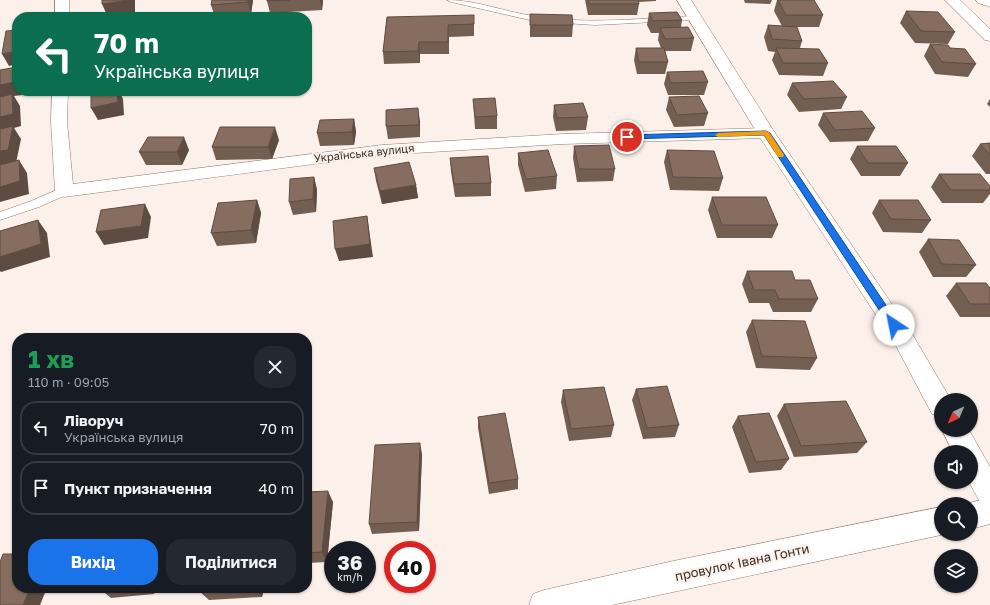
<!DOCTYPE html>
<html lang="uk">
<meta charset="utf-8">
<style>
:root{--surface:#171b24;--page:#242831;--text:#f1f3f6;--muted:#9ea1a6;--line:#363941;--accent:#1a73e8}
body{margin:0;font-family:"Golos Text",sans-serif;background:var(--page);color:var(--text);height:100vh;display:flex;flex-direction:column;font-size:15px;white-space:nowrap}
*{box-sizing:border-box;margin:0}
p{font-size:13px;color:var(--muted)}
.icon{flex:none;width:22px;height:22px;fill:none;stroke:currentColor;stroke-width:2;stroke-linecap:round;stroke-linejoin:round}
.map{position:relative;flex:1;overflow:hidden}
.drawer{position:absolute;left:12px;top:333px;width:300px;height:260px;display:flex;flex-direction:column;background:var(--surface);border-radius:16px;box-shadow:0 1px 3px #0004}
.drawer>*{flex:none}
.top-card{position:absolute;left:12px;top:12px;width:300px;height:84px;border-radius:16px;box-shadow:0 1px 3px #0004;background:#0b6e4f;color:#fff;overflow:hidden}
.needle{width:26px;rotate:224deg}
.buttons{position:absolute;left:934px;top:393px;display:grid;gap:8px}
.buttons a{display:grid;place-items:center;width:44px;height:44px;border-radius:50%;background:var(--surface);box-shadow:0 1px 3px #0004;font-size:20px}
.speed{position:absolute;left:324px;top:541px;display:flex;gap:8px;font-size:20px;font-weight:700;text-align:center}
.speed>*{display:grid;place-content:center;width:52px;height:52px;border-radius:50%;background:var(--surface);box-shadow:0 1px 3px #0004;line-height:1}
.speed small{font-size:10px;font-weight:400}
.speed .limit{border:6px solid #d22;background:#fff;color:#111}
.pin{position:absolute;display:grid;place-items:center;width:34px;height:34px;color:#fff;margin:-17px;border:2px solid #fff;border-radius:50%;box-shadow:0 1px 4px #0007}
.me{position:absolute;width:44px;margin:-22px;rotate:326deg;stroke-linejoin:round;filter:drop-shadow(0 0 3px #0008)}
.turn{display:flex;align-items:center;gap:14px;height:84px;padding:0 16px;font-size:18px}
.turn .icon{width:52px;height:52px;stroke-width:2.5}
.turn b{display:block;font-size:28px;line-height:34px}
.round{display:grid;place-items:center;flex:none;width:42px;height:42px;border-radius:16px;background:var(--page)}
.headline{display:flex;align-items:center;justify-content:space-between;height:68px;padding:0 16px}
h1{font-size:24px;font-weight:700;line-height:30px;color:#1e9e55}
.cta{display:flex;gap:8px;margin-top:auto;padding:8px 16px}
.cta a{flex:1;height:46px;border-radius:16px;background:var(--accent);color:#fff;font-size:16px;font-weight:700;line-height:46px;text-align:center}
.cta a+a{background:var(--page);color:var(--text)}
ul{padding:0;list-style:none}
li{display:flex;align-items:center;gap:12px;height:54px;margin:0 8px 6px;padding:0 8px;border:2px solid var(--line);border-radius:16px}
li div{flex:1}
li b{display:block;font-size:15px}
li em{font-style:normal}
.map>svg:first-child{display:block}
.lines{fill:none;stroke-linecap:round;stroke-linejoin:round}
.service-casing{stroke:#92786a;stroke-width:1}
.minor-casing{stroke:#92786a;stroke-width:1}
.tertiary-casing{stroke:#92786a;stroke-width:1}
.service{fill:#fff;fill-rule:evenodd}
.minor{fill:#fff;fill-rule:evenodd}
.tertiary{fill:#fff;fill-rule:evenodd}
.wall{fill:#735e52}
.shaded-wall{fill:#5e4c42}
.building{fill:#866d5f;stroke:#5e4c42}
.route{fill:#1a73e8;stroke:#114b97}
.slow{fill:#f59e0b}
.labels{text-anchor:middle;stroke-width:4;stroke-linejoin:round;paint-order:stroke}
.street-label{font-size:11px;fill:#392e28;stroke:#fcf0ea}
.near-street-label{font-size:13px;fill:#392e28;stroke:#fcf0ea}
</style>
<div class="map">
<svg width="990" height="605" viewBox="0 0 990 605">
<rect width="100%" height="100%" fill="#fcf0ea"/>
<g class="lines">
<g class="service-casing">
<path id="service" d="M447 0C477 0 505 12 534 16 587 25 642 18 695 16L699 18 695 20 595 25 534 21 451 2Z
M64 187 68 188 70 191 68 194 39 207 0 220V212L31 201Z"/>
</g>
<g class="minor-casing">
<path id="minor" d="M55 0H69V17H55Z
M976 0H990V7L978 3Z
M52 91H68L67 122 73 184 382 145 563 134 766 128 772 129 775 133 772 137 766 138 563 144 382 155 64 197 57 195 55 191 51 122Z
M990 498V524L971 529V504H965Z
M941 507V534H943L941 535 612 605H529L533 594 544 590 678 560Z"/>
</g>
<g class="tertiary-casing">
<path id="tertiary" d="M677 0H691L775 133 911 332 951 400H941V417L932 414 895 344 757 133Z
M945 0H960L990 29V41L985 40Z
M942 430H969L990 467V506L980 502 969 482H971V452H953Z"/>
</g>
<use href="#service" class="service"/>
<use href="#minor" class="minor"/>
<use href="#tertiary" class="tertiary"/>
</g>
<path class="wall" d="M212 0H253L251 14 215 17 211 5Z
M267 0H323L322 10 270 13 267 1Z
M585 0H656V1L639 2V4L637 15H588Z
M744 0H772L770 4 745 3Z
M777 0H814L823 15 819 27H786L802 41 800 48 828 63 823 76 779 75 772 60 775 52 768 51 764 37 768 25 782 26 774 11Z
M906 11 955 32 948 44 915 43 900 23Z
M649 13 682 20 681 27 694 38 691 51H665L668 62 665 74H637L634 60 636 48H661L658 40 659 33H651L647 25Z
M530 14 573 25 572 37H530Z
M387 17 474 24V36L449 37V54H420V63L384 64 383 52Z
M930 44 950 48 976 64 968 77 935 74 924 56Z
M667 72 708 82 704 95H668L664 84Z
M792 83 847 97 841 109 799 112 787 95Z
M669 97 708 113 704 126 674 127 666 110Z
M473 99 497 116V129H475Z
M990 99V107L987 104Z
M554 105 588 117 586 130 556 131 553 117Z
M823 113 875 128 868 141 830 142 818 125Z
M354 119 356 132 354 145 320 146 317 133Z
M420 121V137L388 139 386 126Z
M279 140 272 159 216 160 212 147Z
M990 143V174H986L972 156 980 144Z
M574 146 615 169 613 181 577 182 573 158Z
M857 146 908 163 900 176H861L850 159Z
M189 150 182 165H146L139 152Z
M667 150 723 178 719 191 670 190 664 162Z
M518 153 557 176 556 189 525 192 518 165Z
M450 158 491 183V196L455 197 451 171Z
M374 168 416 185 418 198 382 204 376 181Z
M939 174 990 186V194L983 203H942L931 187Z
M314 177 317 190 316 212 293 215 289 202Z
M712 197 778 225 772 238H717L708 210Z
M257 200 261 213 256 243 217 246 211 233Z
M879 200 931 220 922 233 883 232 872 213Z
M928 239 976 265 966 277H933L919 252Z
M747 271 795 280 818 299 811 312H773L769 303H749L742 284Z
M956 283 990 288V317H960L946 296Z
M752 320 817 358 810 370 756 368 746 332Z
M636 389 679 425 675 437 643 439 632 400Z
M563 390 614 425 611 437 569 441 561 402Z
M784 404 867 442 857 453 794 457 777 416Z
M738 416 789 459 781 470 749 473 732 427Z
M478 417 518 479V489L489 494 478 428Z
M422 454 419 531 372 534 369 524Z
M307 492 333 502 327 562 307 563Z
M100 588H156L154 594 111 598 100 589Z
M201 588H264L262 597 209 600 200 592Z"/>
<path class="shaded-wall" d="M129 0H135V12L107 15 102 4Z
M248 0H253L251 14 248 2Z
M320 0H323L322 10Z
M292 12 294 17H291Z
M419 42 420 54V63L418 51Z
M17 51V64L9 66 2 54Z
M17 67V91H23V95L14 96 20 106 21 126 14 128 21 139 16 163 0 166V85Z
M92 91H119L123 99 124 115 98 120 91 108 94 95Z
M418 108 420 121V137L419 125Z
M354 119 356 132 354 145 352 132Z
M275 127 279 140 272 159 268 147Z
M184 137 189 150 182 165 177 152Z
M19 160 27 173 29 194 0 202V187Z
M314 177 317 190 316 212 313 199Z
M416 185 418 198 382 204 380 191Z
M257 200 261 213 256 243 251 230Z
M145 204 151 217 148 238 104 245 96 232Z
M367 216 369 229 373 257 339 261 335 249Z
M38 220 47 233 50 257 1 272 0 271V257Z
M420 443 422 454 419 531 417 522Z
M328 491 333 502 327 562 322 552Z
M30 588H47L40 605H23Z
M147 588H156L154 594Z
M255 588H264L262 597 255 589Z"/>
<path class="building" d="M102 0H129L102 4Z
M212 0H248V2L211 5Z
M267 0H290L267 1Z
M588 0H638L639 4H589Z
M778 0H814L823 15H786Z
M906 11 938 12 955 32 921 31Z
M292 12 291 17H265L266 13Z
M677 12 682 20 653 21 649 13Z
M530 14 572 15 573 25H530Z
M474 15V24L448 25V42H419L418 51 383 52 387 17Z
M768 25 797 27 802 41 772 39Z
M688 27 694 38 665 39 660 28Z
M17 30V51L2 54 6 31Z
M930 44 948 45 950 48 965 49 976 64 942 62Z
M636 48H664L668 62H639Z
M776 48 819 49 828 63H783Z
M17 67 15 82 0 85V70Z
M703 71 708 82 671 83 667 72Z
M833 81 847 97 804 99 792 83Z
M96 91H117L118 102 91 108V92Z
M12 94 13 114 0 117V97Z
M699 96 708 113 677 115 669 97Z
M495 98 497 116 475 117 473 99Z
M583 103 588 117 557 118 554 105Z
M418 108 419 125 386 126V110Z
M862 111 875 128 835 130 823 113Z
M354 119 352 132 317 133 320 120Z
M13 126 8 150 0 151V129Z
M220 127H275L268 147H212Z
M148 137H184L177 152H139Z
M990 143V155L980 144Z
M609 145 615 169H579L574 146Z
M857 146H896L908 163H868Z
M548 150 557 176 526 179 518 153Z
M667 150 714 151 723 178 673 177Z
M488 156 491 183 454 184 450 158Z
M19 160 20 181 0 187V165Z
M409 162 416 185 380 191 374 168Z
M939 174H980L990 186V190H951Z
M314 177 313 199 289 202 290 179Z
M712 197H766L778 225H722Z
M257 200 251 230 211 233 218 203Z
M879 200H918L931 220 891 219Z
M145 204 141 226 96 232 101 210Z
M367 216 370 244 335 249 333 221Z
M38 220 41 244 0 257V231Z
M928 239 959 240 976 265 942 264Z
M747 271H792L795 280H810L818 299H779L775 290H754Z
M956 283H986L990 288V304H970Z
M752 320 805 321 817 358 762 356Z
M667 386 679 425 647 428 636 389Z
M604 387 614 425 571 429 563 390Z
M846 401 867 442 801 446 784 404Z
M505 413 518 479 489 483 478 417Z
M769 413 789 459 756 462 738 416Z
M420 443 417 522 369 524 375 445Z
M328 491 322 552 307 553V492Z
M3 554H17V588H30L23 605H0V562Z
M100 588H111L100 589Z
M201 588H255V589L200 592Z"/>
<path class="route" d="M766 131 770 133 898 323 899 325 898 328H891L764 135 627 139 623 137 627 135Z"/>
<path class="slow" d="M766 131 769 132 784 155 783 157H778L764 135 718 137 715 135 718 133Z"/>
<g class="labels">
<g class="street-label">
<text transform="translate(364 153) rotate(-6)" y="4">Українська вулиця</text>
</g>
<g class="near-street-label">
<text transform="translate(742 562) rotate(-12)" y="5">провулок Івана Гонти</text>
</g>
</g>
</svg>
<div class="buttons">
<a><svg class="needle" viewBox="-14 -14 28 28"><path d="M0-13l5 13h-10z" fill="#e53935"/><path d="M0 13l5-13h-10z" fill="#9ea1a6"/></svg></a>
<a><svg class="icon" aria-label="sound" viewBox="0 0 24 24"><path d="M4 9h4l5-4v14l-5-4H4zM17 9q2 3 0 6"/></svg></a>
<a><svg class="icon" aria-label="search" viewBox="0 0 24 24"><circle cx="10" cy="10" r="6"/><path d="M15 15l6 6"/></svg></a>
<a><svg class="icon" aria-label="layers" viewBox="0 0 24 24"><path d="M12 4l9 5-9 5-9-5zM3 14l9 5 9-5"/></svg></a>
</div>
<div class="speed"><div>36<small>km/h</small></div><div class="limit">40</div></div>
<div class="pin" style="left:627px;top:137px;background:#d93025"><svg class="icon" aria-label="arrive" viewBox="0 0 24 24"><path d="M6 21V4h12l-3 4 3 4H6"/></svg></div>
<svg class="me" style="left:894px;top:325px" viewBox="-20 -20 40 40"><circle r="19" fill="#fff"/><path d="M0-13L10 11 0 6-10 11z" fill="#1a73e8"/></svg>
<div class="top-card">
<div class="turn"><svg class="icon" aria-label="left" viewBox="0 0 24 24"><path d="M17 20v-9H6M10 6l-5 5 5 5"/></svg><div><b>70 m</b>Українська вулиця</div></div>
</div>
<section class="drawer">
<div class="headline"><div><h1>1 хв</h1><p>110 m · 09:05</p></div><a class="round"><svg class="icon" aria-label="close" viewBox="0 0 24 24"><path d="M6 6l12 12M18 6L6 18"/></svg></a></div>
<ul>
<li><svg class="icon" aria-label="left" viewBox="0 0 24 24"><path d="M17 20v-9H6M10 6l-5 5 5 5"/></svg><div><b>Ліворуч</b><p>Українська вулиця</p></div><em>70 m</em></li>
<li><svg class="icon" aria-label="arrive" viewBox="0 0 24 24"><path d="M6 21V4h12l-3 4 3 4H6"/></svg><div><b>Пункт призначення</b></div><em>40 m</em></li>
</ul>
<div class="cta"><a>Вихід</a><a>Поділитися</a></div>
</section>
</div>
